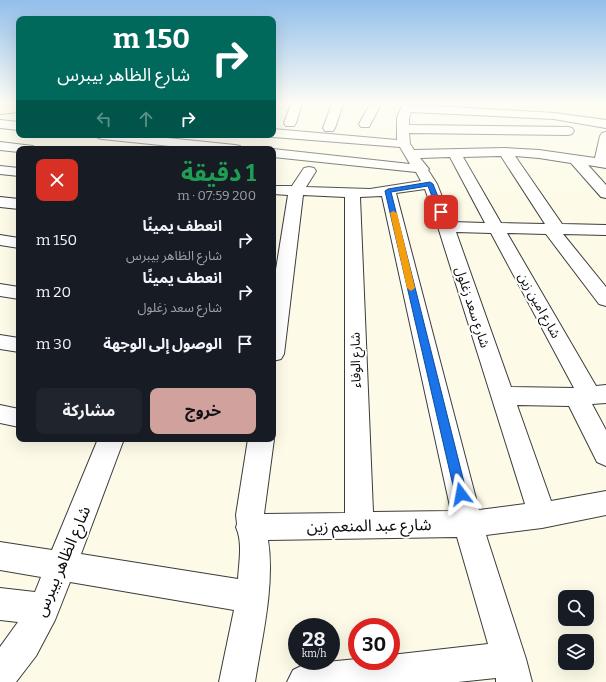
<!DOCTYPE html>
<html lang="ar">
<meta charset="utf-8">
<style>
:root{--surface:#171b24;--page:#20242c;--text:#f1f3f6;--muted:#9ea1a6;--accent:#d1a19d}
body{margin:0;font-family:Bitter,"Noto Sans Arabic",serif;background:var(--page);color:var(--text);direction:rtl;height:100vh;display:flex;flex-direction:column;font-size:15px;white-space:nowrap}
*{box-sizing:border-box;margin:0}
p{font-size:13px;color:var(--muted)}
.icon{flex:none;width:22px;height:22px;fill:none;stroke:currentColor;stroke-width:2;stroke-linecap:round;stroke-linejoin:round}
.map{position:relative;flex:1;overflow:hidden;direction:ltr}
.panel{position:absolute;left:16px;top:146px;width:260px;height:296px;display:flex;flex-direction:column;background:var(--surface);border-radius:8px;box-shadow:0 4px 16px #0002;direction:rtl}
.panel>*{flex:none}
.hud{position:absolute;left:16px;top:16px;width:260px;height:122px;border-radius:8px;box-shadow:0 4px 16px #0002;direction:rtl;background:#00695c;color:#fff;overflow:hidden}
.tools{position:absolute;left:558px;top:590px;display:grid;gap:8px}
.tools a{display:grid;place-items:center;width:36px;height:36px;border-radius:8px;background:var(--surface);box-shadow:0 4px 16px #0002;font-size:20px}
.speed{position:absolute;left:288px;top:618px;display:flex;gap:8px;font-size:20px;font-weight:700;text-align:center}
.speed>*{display:grid;place-content:center;width:52px;height:52px;border-radius:50%;background:var(--surface);box-shadow:0 4px 16px #0002;line-height:1}
.speed small{font-size:10px;font-weight:400}
.speed .limit{border:6px solid #d22;background:#fff;color:#111}
.pin{position:absolute;display:grid;place-items:center;width:34px;height:34px;color:#fff;margin:-17px;border-radius:8px;box-shadow:0 2px 6px #0006}
.me{position:absolute;width:44px;margin:-22px;rotate:347deg;stroke-linejoin:round;filter:drop-shadow(0 0 3px #0008)}
.turn{display:flex;align-items:center;gap:14px;height:84px;padding:0 20px;font-size:18px}
.turn .icon{width:52px;height:52px;stroke-width:2.5}
.turn b{display:block;font-size:28px;line-height:34px}
.lanes{display:flex;align-items:center;height:38px;padding:0 20px;background:#0003;justify-content:center;gap:20px;direction:ltr}
.lanes .off{opacity:.35}
.round{display:grid;place-items:center;flex:none;width:42px;height:42px;border-radius:8px;background:var(--page)}
.head{display:flex;align-items:center;justify-content:space-between;height:68px;padding:0 20px}
h1{font-size:24px;font-weight:700;line-height:30px;color:#1e9e55}
.cta{display:flex;gap:8px;margin-top:auto;padding:8px 20px}
.cta a{flex:1;height:46px;border-radius:8px;background:var(--accent);color:#111;font-size:16px;font-weight:700;line-height:46px;text-align:center}
.cta a+a{background:var(--page);color:var(--text)}
ul{padding:0;list-style:none}
li{display:flex;align-items:center;gap:12px;height:52px;padding:0 20px}
li div{flex:1}
li b{display:block;font-size:15px}
li em{font-style:normal}
.map>svg:first-child{display:block}
.lines{fill:none;stroke-linecap:round;stroke-linejoin:round}
.minor-casing{stroke:#3c3c3c;stroke-width:2}
.secondary-casing{stroke:#2b2b2b;stroke-width:2}
.minor{fill:#fff;fill-rule:evenodd}
.secondary{fill:#f4f6aa;fill-rule:evenodd}
.route{fill:#1a73e8;stroke:#114b97}
.slow{fill:#f59e0b}
.labels{text-anchor:middle;stroke-width:4;stroke-linejoin:round;paint-order:stroke}
.street-label{font-size:13px;fill:#090909;stroke:#fff}
.near-street-label{font-size:16px;fill:#090909;stroke:#fff}
</style>
<div class="map">
<svg width="606" height="682" viewBox="0 0 606 682">
<rect width="100%" height="100%" fill="#fdfbe8"/>
<g class="lines">
<g class="minor-casing">
<path id="minor" d="M291 104H302L296 123 294 126H286L284 123Z
M332 104H343L335 128 333 131H325L323 128Z
M370 104H381L369 127H361L359 124Z
M403 104 554 113 606 120V128L554 119 411 112 409 118V125L568 127 572 128 574 131 572 134 568 135 409 133 410 144 414 150 505 148 539 150 595 158 600 136 602 133 606 132V168L588 165 606 185V198L601 197 571 163 539 158 515 156 562 224 606 225V235L563 234 606 287V306L599 304 546 234 507 233 596 386 606 385V403L592 404 606 430V466L597 462 569 406 517 405 551 501 606 491V515L542 528 486 535 526 659 532 682H496V678L458 682H287L293 670 305 664 357 659V661H391V655L488 644 457 537 268 540C275 585 262 637 255 682H219L234 610 70 582 55 620 36 656 16 682H0V647L18 622 0 620V588L35 592 41 577 0 570V542L52 550 98 439H124L81 554 238 579C239 562 243 543 236 527L237 524 236 515 248 439H274L264 514 345 513V197L303 195 284 354 281 359 273 361V288L288 195 273 194V186H292L304 168 309 167 314 168 316 171 306 187 370 189 421 181 416 172 273 157V149L410 164 400 147 273 137 268 135H273V129L397 140V118ZM501 156 545 224 501 223 463 157ZM450 157 485 223 452 222 437 184 428 170 429 169 420 158ZM425 189 438 227 525 504 479 510 396 193ZM382 196 451 511 373 512 360 197ZM456 232 491 233 574 388 511 387Z
M0 120 19 122V130L0 128Z
M96 135H138L235 145 240 146 241 149H199L102 139 98 138Z
M0 142 33 146 34 149H19V152L0 150Z
M0 166 19 168V176L0 174Z
M0 197 19 199V209L0 207Z
M0 235 19 238V248L0 245Z
M0 284 19 287V299L0 296Z
M0 335 19 338V352L0 349Z
M0 405 19 409V427L0 423Z"/>
</g>
<g class="secondary-casing">
<path id="secondary" d="M19 104V112L0 114V106Z"/>
</g>
<use href="#minor" class="minor"/>
<use href="#secondary" class="secondary"/>
</g>
<linearGradient id="sky" x2="0" y2="1"><stop stop-color="#92bfeb"/><stop offset="0.52" stop-color="#fefdf5"/><stop offset="1" stop-color="#fefdf5" stop-opacity="0"/></linearGradient>
<rect width="606" height="199" fill="url(#sky)"/>
<path class="route" d="M430 182 433 184 444 212 443 214 438 212 428 186 391 192 467 494 465 497 461 499 456 497 455 494 385 191 388 189Z"/>
<path class="slow" d="M393 211 397 213 415 288 411 291 407 288 390 213Z"/>
<g class="labels">
<g class="street-label">
<text transform="translate(540 305) rotate(61)" y="5">شارع امين زين</text>
<text transform="translate(473 307) rotate(72)" y="5">شارع سعد زغلول</text>
<text transform="translate(355 360) rotate(-91)" y="5">شارع الوفاء</text>
</g>
<g class="near-street-label">
<text transform="translate(369 525) rotate(-1)" y="6">شارع عبد المنعم زين</text>
<text transform="translate(62 561) rotate(-67)" y="6">شارع الظاهر بيبرس</text>
</g>
</g>
</svg>
<div class="tools">
<a><svg class="icon" aria-label="search" viewBox="0 0 24 24"><circle cx="10" cy="10" r="6"/><path d="M15 15l6 6"/></svg></a>
<a><svg class="icon" aria-label="layers" viewBox="0 0 24 24"><path d="M12 4l9 5-9 5-9-5zM3 14l9 5 9-5"/></svg></a>
</div>
<div class="speed"><div>28<small>km/h</small></div><div class="limit">30</div></div>
<div class="pin" style="left:441px;top:212px;background:#d93025"><svg class="icon" aria-label="arrive" viewBox="0 0 24 24"><path d="M6 21V4h12l-3 4 3 4H6"/></svg></div>
<svg class="me" style="left:461px;top:494px" viewBox="-20 -20 40 40"><path d="M0-17L14 15 0 8-14 15z" fill="#1a73e8" stroke="#fff" stroke-width="4"/></svg>
<div class="hud">
<div class="turn"><svg class="icon" aria-label="right" viewBox="0 0 24 24"><path d="M7 20v-9h11M14 6l5 5-5 5"/></svg><div><b>150 m</b>شارع الظاهر بيبرس</div></div>
<div class="lanes"><svg class="icon off" aria-label="left" viewBox="0 0 24 24"><path d="M17 20v-9H6M10 6l-5 5 5 5"/></svg><svg class="icon off" aria-label="ahead" viewBox="0 0 24 24"><path d="M12 20V5M6 11l6-6 6 6"/></svg><svg class="icon" aria-label="right" viewBox="0 0 24 24"><path d="M7 20v-9h11M14 6l5 5-5 5"/></svg></div>
</div>
<section class="panel">
<div class="head"><div><h1>1 دقيقة</h1><p>200 m · 07:59</p></div><a class="round" style="background:#d93025;color:#fff"><svg class="icon" aria-label="close" viewBox="0 0 24 24"><path d="M6 6l12 12M18 6L6 18"/></svg></a></div>
<ul>
<li><svg class="icon" aria-label="right" viewBox="0 0 24 24"><path d="M7 20v-9h11M14 6l5 5-5 5"/></svg><div><b>انعطف يمينًا</b><p>شارع الظاهر بيبرس</p></div><em>150 m</em></li>
<li><svg class="icon" aria-label="right" viewBox="0 0 24 24"><path d="M7 20v-9h11M14 6l5 5-5 5"/></svg><div><b>انعطف يمينًا</b><p>شارع سعد زغلول</p></div><em>20 m</em></li>
<li><svg class="icon" aria-label="arrive" viewBox="0 0 24 24"><path d="M6 21V4h12l-3 4 3 4H6"/></svg><div><b>الوصول إلى الوجهة</b></div><em>30 m</em></li>
</ul>
<div class="cta"><a>خروج</a><a>مشاركة</a></div>
</section>
</div>
